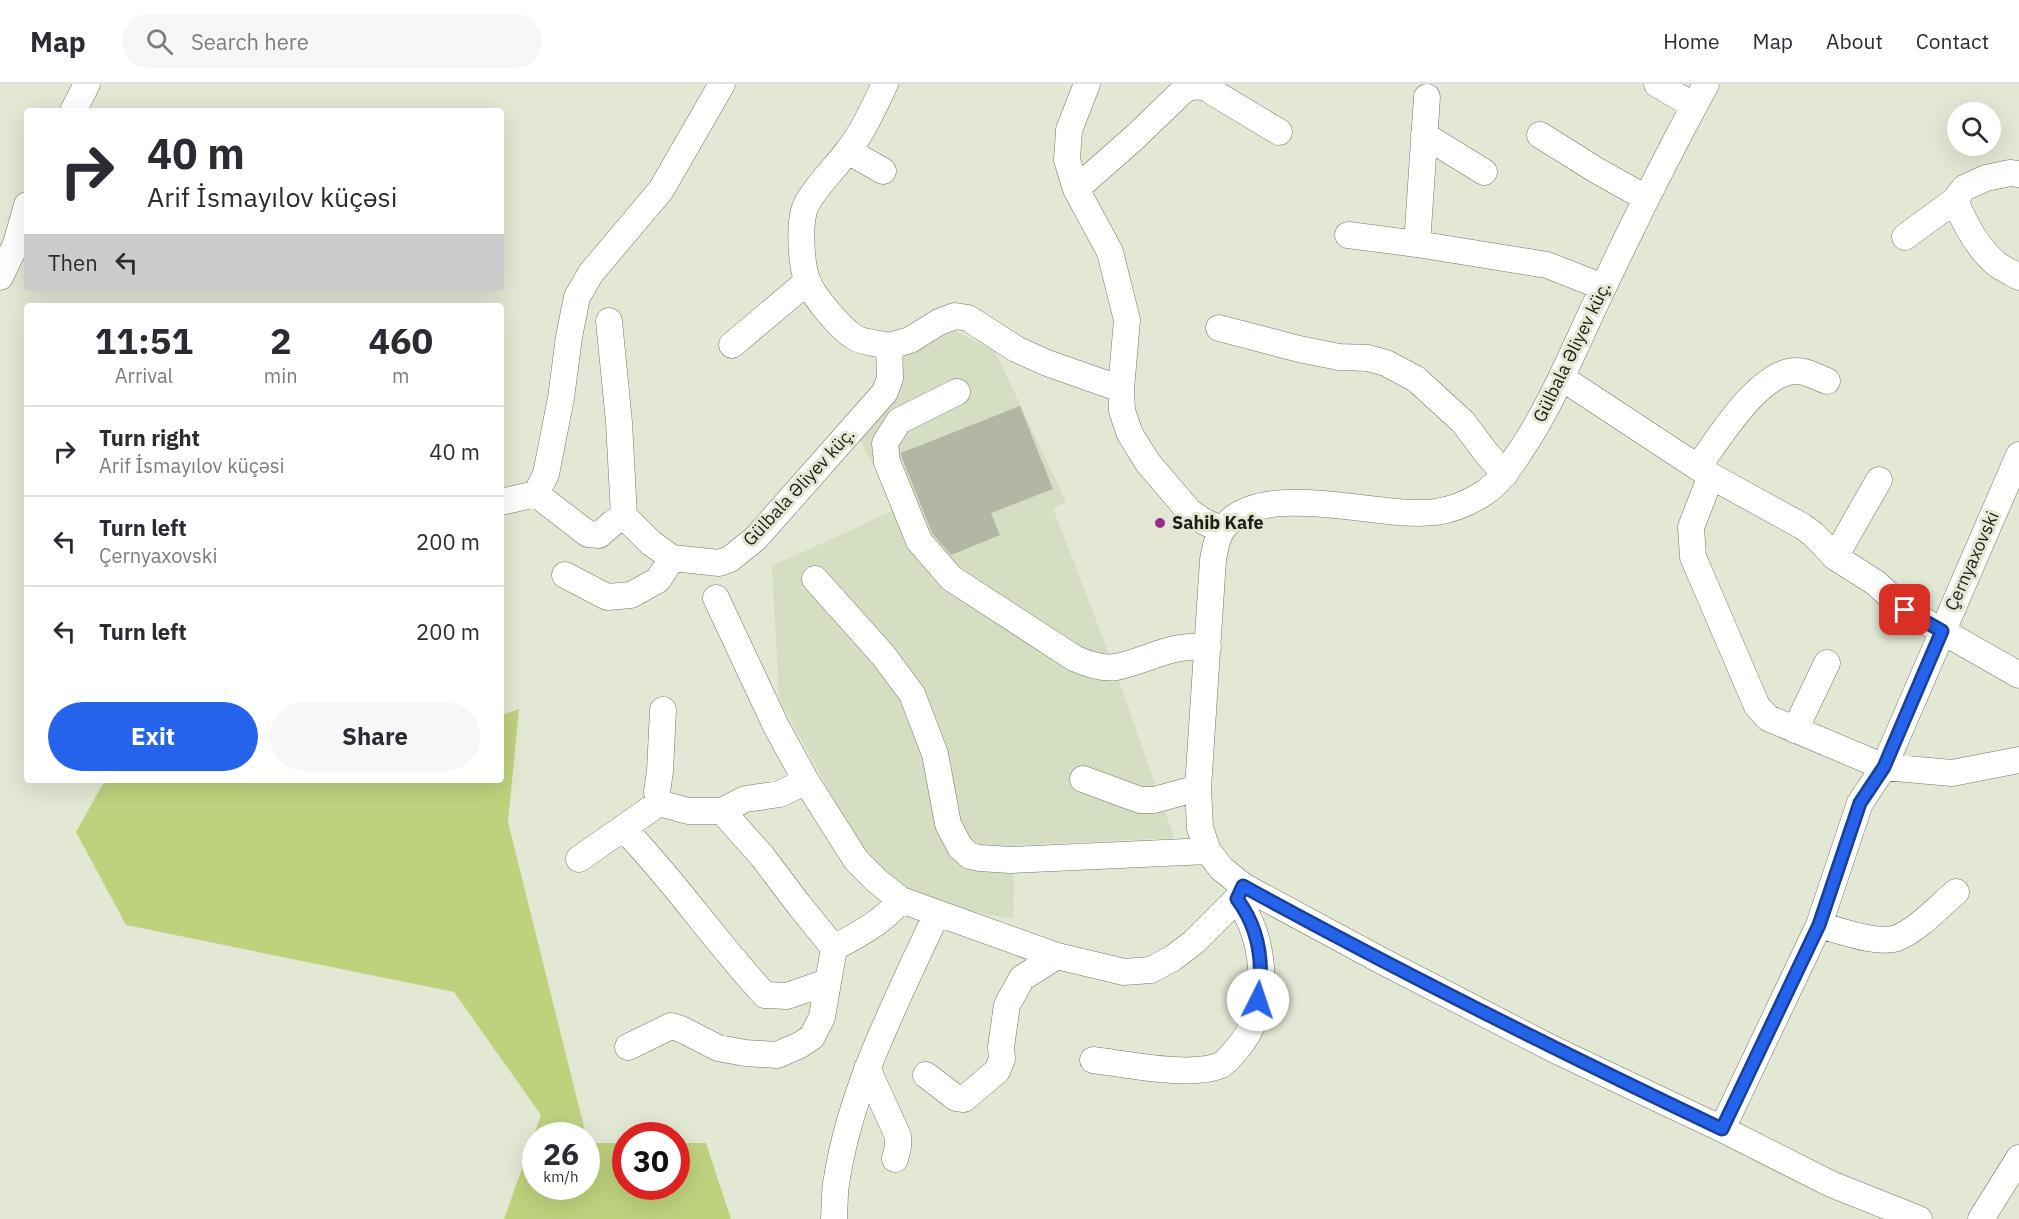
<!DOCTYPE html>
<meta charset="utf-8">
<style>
:root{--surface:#fff;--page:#f7f7f7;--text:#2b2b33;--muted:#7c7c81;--line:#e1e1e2;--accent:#2563eb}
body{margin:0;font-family:"IBM Plex Sans",sans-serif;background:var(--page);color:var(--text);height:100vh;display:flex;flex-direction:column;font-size:22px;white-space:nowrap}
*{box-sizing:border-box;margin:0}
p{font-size:20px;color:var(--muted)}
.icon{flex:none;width:33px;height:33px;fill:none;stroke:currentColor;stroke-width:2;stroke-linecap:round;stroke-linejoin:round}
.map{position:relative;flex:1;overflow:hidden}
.panel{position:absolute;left:24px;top:219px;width:480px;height:480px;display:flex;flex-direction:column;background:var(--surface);border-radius:6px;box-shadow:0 6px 24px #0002}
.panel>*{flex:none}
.hud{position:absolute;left:24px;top:24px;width:480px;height:183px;border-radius:6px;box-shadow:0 6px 24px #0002;background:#fff;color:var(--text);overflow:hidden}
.controls{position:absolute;left:1947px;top:18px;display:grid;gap:12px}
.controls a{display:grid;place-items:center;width:54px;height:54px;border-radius:50%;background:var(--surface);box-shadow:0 6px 24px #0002;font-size:30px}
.speed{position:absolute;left:522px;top:1038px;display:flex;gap:12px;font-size:30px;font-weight:700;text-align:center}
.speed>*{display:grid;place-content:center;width:78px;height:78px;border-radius:50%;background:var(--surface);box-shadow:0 6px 24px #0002;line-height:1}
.speed small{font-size:15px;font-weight:400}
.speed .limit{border:9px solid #d22;background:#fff;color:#111}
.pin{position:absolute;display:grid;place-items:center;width:51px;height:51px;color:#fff;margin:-26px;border-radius:12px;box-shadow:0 3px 9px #0006}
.me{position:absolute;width:66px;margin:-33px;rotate:4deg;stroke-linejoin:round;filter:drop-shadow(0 0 4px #0008)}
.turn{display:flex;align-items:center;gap:21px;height:126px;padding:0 24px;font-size:27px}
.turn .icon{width:78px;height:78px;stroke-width:2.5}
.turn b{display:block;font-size:42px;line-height:51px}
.then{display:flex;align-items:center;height:57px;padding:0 24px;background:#0003;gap:12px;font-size:22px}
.eta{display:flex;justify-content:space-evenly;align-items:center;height:102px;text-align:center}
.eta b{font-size:36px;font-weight:700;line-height:42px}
.primary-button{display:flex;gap:12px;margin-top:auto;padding:12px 24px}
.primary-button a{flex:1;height:69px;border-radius:36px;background:var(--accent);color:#fff;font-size:24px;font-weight:700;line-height:69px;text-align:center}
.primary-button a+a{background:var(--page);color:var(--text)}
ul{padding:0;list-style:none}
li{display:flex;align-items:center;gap:18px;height:90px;padding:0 24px;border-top:2px solid var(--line)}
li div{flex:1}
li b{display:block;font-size:22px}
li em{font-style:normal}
header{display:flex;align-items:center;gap:36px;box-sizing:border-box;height:84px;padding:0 30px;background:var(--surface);border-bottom:2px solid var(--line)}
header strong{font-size:28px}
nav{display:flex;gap:33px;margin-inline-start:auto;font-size:21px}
.search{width:420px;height:54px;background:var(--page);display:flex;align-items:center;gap:15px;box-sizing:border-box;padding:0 21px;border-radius:33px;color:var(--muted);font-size:22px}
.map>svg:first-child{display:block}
.built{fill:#d5ddc2}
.green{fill:#bed27e}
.building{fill:#b1b7a4}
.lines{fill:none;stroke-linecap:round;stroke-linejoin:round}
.minor-casing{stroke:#737866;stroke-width:27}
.minor{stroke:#fff;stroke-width:26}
.route-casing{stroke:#184099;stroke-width:15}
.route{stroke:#2563eb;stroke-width:10}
.poi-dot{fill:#9a2c8c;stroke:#e2e8d4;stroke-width:2}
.labels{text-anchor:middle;stroke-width:6;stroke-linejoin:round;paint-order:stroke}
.street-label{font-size:18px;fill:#1b1d16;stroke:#e2e8d4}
.poi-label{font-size:18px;font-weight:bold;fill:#1b1d16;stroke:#e2e8d4;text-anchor:start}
</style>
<header>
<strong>Map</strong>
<div class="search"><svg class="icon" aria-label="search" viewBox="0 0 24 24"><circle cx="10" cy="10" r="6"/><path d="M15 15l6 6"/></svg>Search here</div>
<nav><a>Home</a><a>Map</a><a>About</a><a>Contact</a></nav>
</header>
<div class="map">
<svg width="2019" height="1135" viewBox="0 0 2019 1135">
<rect width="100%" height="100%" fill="#e2e8d4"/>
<path class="built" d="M953 246 995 267 1066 418 1053 424 1114 583 1174 754 1015 761 1013 835 969 827 902 804 868 778 779 615 772 482 897 425 854 345 897 271Z"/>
<path class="green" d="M519 625 508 738 586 1051 536 1052V1102H586L587 1054 588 1059H625L626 1102H676L677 1059H706L731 1135H504L541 1031 454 908 126 841 76 748 105 696H501V631Z"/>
<path class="building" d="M1020 322 1053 405 991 429 1000 451 951 471 932 449 902 374 901 369Z"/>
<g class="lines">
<g class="minor-casing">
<path id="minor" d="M885 0C874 23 863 48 847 68 834 85 818 100 807 119 798 136 801 178 807 196 813 212 840 244 854 253 863 259 878 259 889 262
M1087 0 1069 46 1067 76 1076 105 1110 168 1127 236 1121 305
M1657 0 1694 22
M1706 0C1670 66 1636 134 1604 202 1578 255 1557 310 1525 360 1512 379 1502 398 1481 411 1468 419 1452 426 1435 428 1379 436 1259 392 1222 446 1216 455 1215 466 1213 476L1198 704 1200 744 1208 767 1221 784 1243 802 1382 877 1553 965 1722 1045 1831 1100 1919 1135
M1427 13 1417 160 1547 181 1603 203
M73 27 87 0
M1424 51 1484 88
M1540 51 1596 86 1646 114
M848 67 883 87
M1076 105 1134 54 1185 5 1197 2 1206 4 1279 48
M1955 116C1964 138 1978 166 1998 181 2004 185 2012 189 2019 193
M1348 151 1417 160
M1905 153 1955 116 1964 104 1986 94 2010 89 2019 90
M0 193 16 160 27 121
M609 237 619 338 624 432
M1219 244 1299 265 1339 273 1368 274 1386 279 1416 295 1463 338 1487 370 1505 390
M732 261 808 197
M1562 294 1711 392 1802 442 1813 450 1835 473
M957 308 899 337 885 359 887 378 919 457 951 494 1074 574C1087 580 1101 585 1116 583 1149 576 1172 559 1208 563
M1698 383C1718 356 1759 287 1796 287 1805 286 1818 294 1827 297
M1711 392 1691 443 1693 473 1757 622 1768 634 1884 683 1952 689 2019 676
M1879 396 1835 473 1876 499 1905 526 2019 591
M536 410 588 450 599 451 614 438 624 432 651 459 672 474 719 479 730 475 756 454 885 308 890 294 889 262 910 256 939 238 955 232 968 234 1016 265 1047 279 1121 305 1122 327 1130 350 1148 379 1189 427 1203 437 1222 446
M536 410 546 390 561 314 569 253 577 213 591 189 661 106 722 0
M501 418 536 410
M565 491 607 513 631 511 658 496 672 474
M815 495 883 571 912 610 935 670 948 740 960 763 970 772 980 774 1010 776 1208 767
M716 514 776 642 806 697 856 776 877 797 901 816 1057 872 1124 888 1151 886 1173 874 1194 858 1237 815 1243 802
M663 626 660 687 657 708 659 719 688 727H722L745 715 780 710 806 697
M1795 646 1827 579
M1083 695 1140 716H1154L1198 704
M722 727 762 772 799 821 834 864
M623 744C675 797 715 858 765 911L787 912 827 898
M579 775 659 719
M1819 841C1839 846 1877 861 1897 854 1919 845 1938 823 1956 808
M628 963 671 942 681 945 718 964 745 969 777 971 800 961 812 953 822 933 834 864C859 850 883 838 901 816
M1093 976C1126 980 1191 994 1221 981 1227 978 1232 970 1237 965 1272 926 1267 855 1237 815
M867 984 898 1052V1063L895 1075
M926 991 956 1014 964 1015 997 987 1002 975 1001 963 1007 921 1022 894 1057 872
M1722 1045 1819 841 1860 719 1884 683 2019 371
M834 1135C835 1121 834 1107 837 1094 852 1000 898 915 937 829
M1981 1135 2019 1074"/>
</g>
<use href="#minor" class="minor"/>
</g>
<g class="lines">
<g class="route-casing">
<path id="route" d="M1258 916C1264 880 1259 844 1237 815L1243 802C1400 888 1560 968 1722 1045L1819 841 1860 719 1884 683 1942 547 1905 526"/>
</g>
<use href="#route" class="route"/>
</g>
<circle class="poi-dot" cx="1160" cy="439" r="6"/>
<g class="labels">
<g class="street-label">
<text transform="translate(1572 268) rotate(-64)" y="6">Gülbala Əliyev küç.</text>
<text transform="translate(799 403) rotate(-47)" y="6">Gülbala Əliyev küç.</text>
<text transform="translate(1972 477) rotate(-66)" y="6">Çernyaxovski</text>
</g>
<g class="poi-label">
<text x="1172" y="445">Sahib Kafe</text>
</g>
</g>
</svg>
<div class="controls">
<a><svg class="icon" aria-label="search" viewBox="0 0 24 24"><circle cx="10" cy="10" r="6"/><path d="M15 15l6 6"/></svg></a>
</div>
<div class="speed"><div>26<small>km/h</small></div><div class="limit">30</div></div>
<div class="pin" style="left:1905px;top:526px;background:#d93025"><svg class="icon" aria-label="arrive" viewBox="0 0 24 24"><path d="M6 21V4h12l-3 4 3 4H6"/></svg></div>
<svg class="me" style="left:1258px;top:916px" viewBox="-20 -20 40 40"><circle r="19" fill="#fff"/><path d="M0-13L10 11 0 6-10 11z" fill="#2563eb"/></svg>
<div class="hud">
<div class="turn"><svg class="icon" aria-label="right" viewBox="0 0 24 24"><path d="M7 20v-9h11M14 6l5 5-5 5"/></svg><div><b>40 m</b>Arif İsmayılov küçəsi</div></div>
<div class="then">Then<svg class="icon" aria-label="left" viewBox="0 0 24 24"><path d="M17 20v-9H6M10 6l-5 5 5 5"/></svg></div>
</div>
<section class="panel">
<div class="eta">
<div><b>11:51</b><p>Arrival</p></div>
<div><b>2</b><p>min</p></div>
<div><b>460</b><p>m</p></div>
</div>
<ul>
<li><svg class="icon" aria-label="right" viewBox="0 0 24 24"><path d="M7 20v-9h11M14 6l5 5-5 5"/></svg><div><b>Turn right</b><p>Arif İsmayılov küçəsi</p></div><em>40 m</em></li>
<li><svg class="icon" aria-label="left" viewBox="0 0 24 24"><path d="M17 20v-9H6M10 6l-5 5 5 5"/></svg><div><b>Turn left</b><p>Çernyaxovski</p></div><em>200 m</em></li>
<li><svg class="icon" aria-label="left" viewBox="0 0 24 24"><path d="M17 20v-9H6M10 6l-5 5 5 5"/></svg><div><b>Turn left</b></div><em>200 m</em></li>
</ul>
<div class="primary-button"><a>Exit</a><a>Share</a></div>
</section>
</div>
